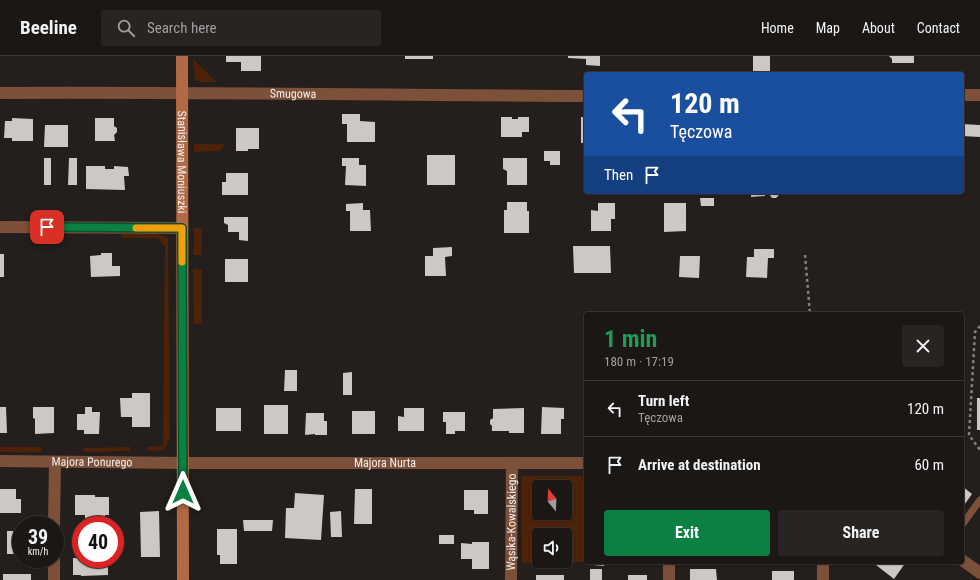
<!DOCTYPE html>
<meta charset="utf-8">
<style>
:root{--surface:#1b1715;--page:#282422;--text:#f1f3f6;--muted:#a09fa0;--line:#393634;--accent:#0b8043}
body{margin:0;font-family:"Roboto Condensed",sans-serif;background:var(--page);color:var(--text);height:100vh;display:flex;flex-direction:column;font-size:15px;white-space:nowrap}
*{box-sizing:border-box;margin:0}
p{font-size:13px;color:var(--muted)}
.icon{flex:none;width:22px;height:22px;fill:none;stroke:currentColor;stroke-width:2;stroke-linecap:round;stroke-linejoin:round}
.map{position:relative;flex:1;overflow:hidden}
.drawer{position:absolute;left:584px;top:256px;width:380px;height:252px;display:flex;flex-direction:column;background:var(--surface);border-radius:4px;box-shadow:0 1px 3px #0004,0 0 0 1px var(--line)}
.drawer>*{flex:none}
.guide{position:absolute;left:584px;top:16px;width:380px;height:122px;border-radius:4px;box-shadow:0 1px 3px #0004,0 0 0 1px var(--line);background:#1a4fa0;color:#fff;overflow:hidden}
.needle{width:26px;rotate:341deg}
.fabs{position:absolute;left:532px;top:424px;display:grid;gap:8px}
.fabs a{display:grid;place-items:center;width:40px;height:40px;border-radius:4px;background:var(--surface);box-shadow:0 1px 3px #0004,0 0 0 1px var(--line);font-size:20px}
.speed{position:absolute;left:12px;top:460px;display:flex;gap:8px;font-size:20px;font-weight:700;text-align:center}
.speed>*{display:grid;place-content:center;width:52px;height:52px;border-radius:50%;background:var(--surface);box-shadow:0 1px 3px #0004,0 0 0 1px var(--line);line-height:1}
.speed small{font-size:10px;font-weight:400}
.speed .limit{border:6px solid #d22;background:#fff;color:#111}
.pin{position:absolute;display:grid;place-items:center;width:34px;height:34px;color:#fff;margin:-17px;border-radius:8px;box-shadow:0 2px 6px #0006}
.me{position:absolute;width:44px;margin:-22px;rotate:0deg;stroke-linejoin:round;filter:drop-shadow(0 0 3px #0008)}
.turn{display:flex;align-items:center;gap:14px;height:84px;padding:0 20px;font-size:18px}
.turn .icon{width:52px;height:52px;stroke-width:2.5}
.turn b{display:block;font-size:28px;line-height:34px}
.then{display:flex;align-items:center;height:38px;padding:0 20px;background:#0003;gap:8px;font-size:15px}
.round{display:grid;place-items:center;flex:none;width:42px;height:42px;border-radius:4px;background:var(--page)}
.headline{display:flex;align-items:center;justify-content:space-between;height:68px;padding:0 20px}
h1{font-size:24px;font-weight:700;line-height:30px;color:#1e9e55}
.button{display:flex;gap:8px;margin-top:auto;padding:8px 20px}
.button a{flex:1;height:46px;border-radius:4px;background:var(--accent);color:#fff;font-size:16px;font-weight:700;line-height:46px;text-align:center}
.button a+a{background:var(--page);color:var(--text)}
ul{padding:0;list-style:none}
li{display:flex;align-items:center;gap:12px;height:56px;padding:0 20px;border-top:1px solid var(--line)}
li div{flex:1}
li b{display:block;font-size:15px}
li em{font-style:normal}
header{display:flex;align-items:center;gap:24px;box-sizing:border-box;height:56px;padding:0 20px;background:var(--surface);border-bottom:1px solid var(--line)}
header strong{font-size:19px}
nav{display:flex;gap:22px;margin-inline-start:auto;font-size:14px}
.search{width:280px;height:36px;background:var(--page);display:flex;align-items:center;gap:10px;box-sizing:border-box;padding:0 14px;border-radius:4px;color:var(--muted);font-size:15px}
.map>svg:first-child{display:block}
.green{fill:#4e2207;fill-rule:evenodd}
.building{fill:#cec8c4}
.lines{fill:none;stroke-linecap:round;stroke-linejoin:round}
.path{stroke:#84807d;stroke-width:2.5;stroke-dasharray:3 3;stroke-linecap:butt}
.lane{stroke:#7d503a;stroke-width:7}
.street{stroke:#7d503a;stroke-width:12}
.secondary{stroke:#b16a45;stroke-width:12}
.route-casing{stroke:#07532c;stroke-width:10}
.route{stroke:#0b8043;stroke-width:7}
.slow{stroke:#f59e0b;stroke-width:7}
.labels{text-anchor:middle;stroke-width:4;stroke-linejoin:round;paint-order:stroke}
.street-label{font-size:12px;fill:#f0edeb;stroke:#1a1613}
</style>
<header>
<strong>Beeline</strong>
<div class="search"><svg class="icon" aria-label="search" viewBox="0 0 24 24"><circle cx="10" cy="10" r="6"/><path d="M15 15l6 6"/></svg>Search here</div>
<nav><a>Home</a><a>Map</a><a>About</a><a>Contact</a></nav>
</header>
<div class="map">
<svg width="980" height="524" viewBox="0 0 980 524">
<rect width="100%" height="100%" fill="#241f1c"/>
<path class="green" d="M193 3 216 26H200L195 23Z
M194 88H226L219 95H216L194 96Z
M194 171 202 172V199H194Z
M121 178C132 178 161 175 168 183L170 383 167 389 163 394 147 395 148 391 163 390 165 191 158 182H121Z
M193 213 202 214V268H194Z
M0 391H41L42 396H0Z
M131 391 130 395 84 396 83 392Z
M521 420H586V506H589L522 507ZM539 431H565V457H539ZM539 479H565V505H539Z"/>
<path class="building" d="M226 0H261V15H241V6H226Z
M405 0H433V3H405Z
M568 0H600V10L586 9V3L568 2Z
M753 0H770V17H753Z
M889 0H914V7H892V3Z
M342 58H360V65L375 66V86H347V68H342Z
M501 61H512V63H518V61H529V76H522V81H501Z
M581 61H586V87H581Z
M12 62 33 63V85H12V82H4L5 65H12Z
M95 62H114V70L117 72V76L114 79 115 85H95Z
M962 68 980 69V81L962 80Z
M45 69H68V91H44Z
M236 72H259V93H248V95H236Z
M544 95H560V109H550V105H544Z
M427 99H455V129H427Z
M44 102H51V129H44Z
M69 102H77V129H68Z
M342 102H359V109H366V130L345 129 346 110H342Z
M503 102H527V129H507V115L503 113Z
M584 107H586V132H584Z
M86 110H105V113H114V110L128 111 129 120H124L125 134 86 133Z
M226 117H248V139H222V126H226Z
M751 136H779V139L776 142H772L769 138H765V140L751 141Z
M700 142H714V150H701Z
M507 146H527V155H529V177H504V154H507Z
M363 147V154H370L371 175H350V155H346V148Z
M598 147H615V163H611V175H591V154L598 155Z
M664 147H686V175L664 176Z
M224 161H248V185L239 184V176H228V169L224 167Z
M573 190H610L611 217H574Z
M452 191V200L445 201 446 220H425V200H433V192Z
M754 193H774V202H768L767 222 746 221 747 201H754Z
M101 197H112V210H120V220L91 221 90 200 101 199Z
M0 198H4V221H0Z
M680 200H700L699 222 679 221Z
M225 203H248V226H225Z
M285 314H297V335H284Z
M352 316V339H343V317Z
M584 333H586V359H585Z
M132 337H150V371H132V361H121L120 342H132Z
M977 342H980V374H977Z
M264 349H288V378H264Z
M0 351H6L7 377H0Z
M33 351H54V377L35 378V363L33 362Z
M85 351H92V356H100L99 378H84V374H77V358H85Z
M542 351 564 352V363H561V378H541Z
M216 352H241V375H216Z
M404 352H424V375H398V360L404 361Z
M524 352V377H509V375H492V370L490 368V364L493 362V353Z
M352 355H375V378H352Z
M443 356H465V375H455V378H446V366H443Z
M306 357H324V365H327V379H315V378L305 379Z
M962 430 972 438 962 452Z
M0 433H16V443H21V457H0Z
M355 433H372V468H354Z
M464 434H488V458H474V454H464Z
M295 437 324 439 321 484 285 482 286 452H294Z
M75 439H95V441H109V459H105V469H85V459H75Z
M159 455 160 501H141L140 456Z
M341 455 342 481H331L330 456Z
M243 464H273L272 475H244Z
M217 473H237V508H220V499H217Z
M7 475H21V498H7Z
M439 479H454V488H439Z
M472 486H489V513H472V503H461V487L472 488Z
M73 502 108 503V519L81 520V519H73Z
M593 506H604V510L593 509Z
M878 506H906L894 523 876 509Z
M590 513H602V524H590Z
M690 513H716L717 524H690Z
M772 515H794V524H772Z
M3 518H31V524H3Z
M536 519H564V524H536Z
M628 519H647V524H628Z"/>
<g class="lines">
<path class="path" d="M805 199 810 258
M980 270 975 276 969 379 980 394"/>
<path class="lane" d="M962 469 980 444"/>
<g class="street">
<path id="s1" d="M0 37C195 36 391 39 586 40"/>
<path d="M962 39H980"/>
<path d="M0 171 182 172"/>
<path id="s2" d="M0 405 183 407H586"/>
<path d="M54 469 55 406"/>
<path d="M962 504 980 517"/>
<path d="M823 506V524"/>
<path d="M54 524V503"/>
<path id="s3" d="M511 524 512 408"/>
<path d="M669 524V506"/>
</g>
<path class="secondary" id="s4" d="M182 0C181 175 184 349 183 524"/>
</g>
<g class="lines">
<g class="route-casing">
<path id="route" d="M47 171 182 172 183 436"/>
</g>
<use href="#route" class="route"/>
<path class="slow" d="M136 172H182V206"/>
</g>
<g class="labels">
<g class="street-label">
<text dy="4" stroke="none"><textPath href="#s1" startOffset="293">Smugowa</textPath></text>
<text dy="4" stroke="none"><textPath href="#s4" startOffset="106">Stanisława Moniuszki</textPath></text>
<text dy="4" stroke="none"><textPath href="#s2" startOffset="92">Majora Ponurego</textPath></text>
<text dy="4" stroke="none"><textPath href="#s2" startOffset="385">Majora Nurta</textPath></text>
<text dy="4" stroke="none"><textPath href="#s3" startOffset="58">Wąsika-Kowalskiego</textPath></text>
</g>
</g>
</svg>
<div class="fabs">
<a><svg class="needle" viewBox="-14 -14 28 28"><path d="M0-13l5 13h-10z" fill="#e53935"/><path d="M0 13l5-13h-10z" fill="#a09fa0"/></svg></a>
<a><svg class="icon" aria-label="sound" viewBox="0 0 24 24"><path d="M4 9h4l5-4v14l-5-4H4zM17 9q2 3 0 6"/></svg></a>
</div>
<div class="speed"><div>39<small>km/h</small></div><div class="limit">40</div></div>
<div class="pin" style="left:47px;top:171px;background:#d93025"><svg class="icon" aria-label="arrive" viewBox="0 0 24 24"><path d="M6 21V4h12l-3 4 3 4H6"/></svg></div>
<svg class="me" style="left:183px;top:436px" viewBox="-20 -20 40 40"><path d="M0-17L14 15 0 8-14 15z" fill="#0b8043" stroke="#fff" stroke-width="4"/></svg>
<div class="guide">
<div class="turn"><svg class="icon" aria-label="left" viewBox="0 0 24 24"><path d="M17 20v-9H6M10 6l-5 5 5 5"/></svg><div><b>120 m</b>Tęczowa</div></div>
<div class="then">Then<svg class="icon" aria-label="arrive" viewBox="0 0 24 24"><path d="M6 21V4h12l-3 4 3 4H6"/></svg></div>
</div>
<section class="drawer">
<div class="headline"><div><h1>1 min</h1><p>180 m · 17:19</p></div><a class="round"><svg class="icon" aria-label="close" viewBox="0 0 24 24"><path d="M6 6l12 12M18 6L6 18"/></svg></a></div>
<ul>
<li><svg class="icon" aria-label="left" viewBox="0 0 24 24"><path d="M17 20v-9H6M10 6l-5 5 5 5"/></svg><div><b>Turn left</b><p>Tęczowa</p></div><em>120 m</em></li>
<li><svg class="icon" aria-label="arrive" viewBox="0 0 24 24"><path d="M6 21V4h12l-3 4 3 4H6"/></svg><div><b>Arrive at destination</b></div><em>60 m</em></li>
</ul>
<div class="button"><a>Exit</a><a>Share</a></div>
</section>
</div>
